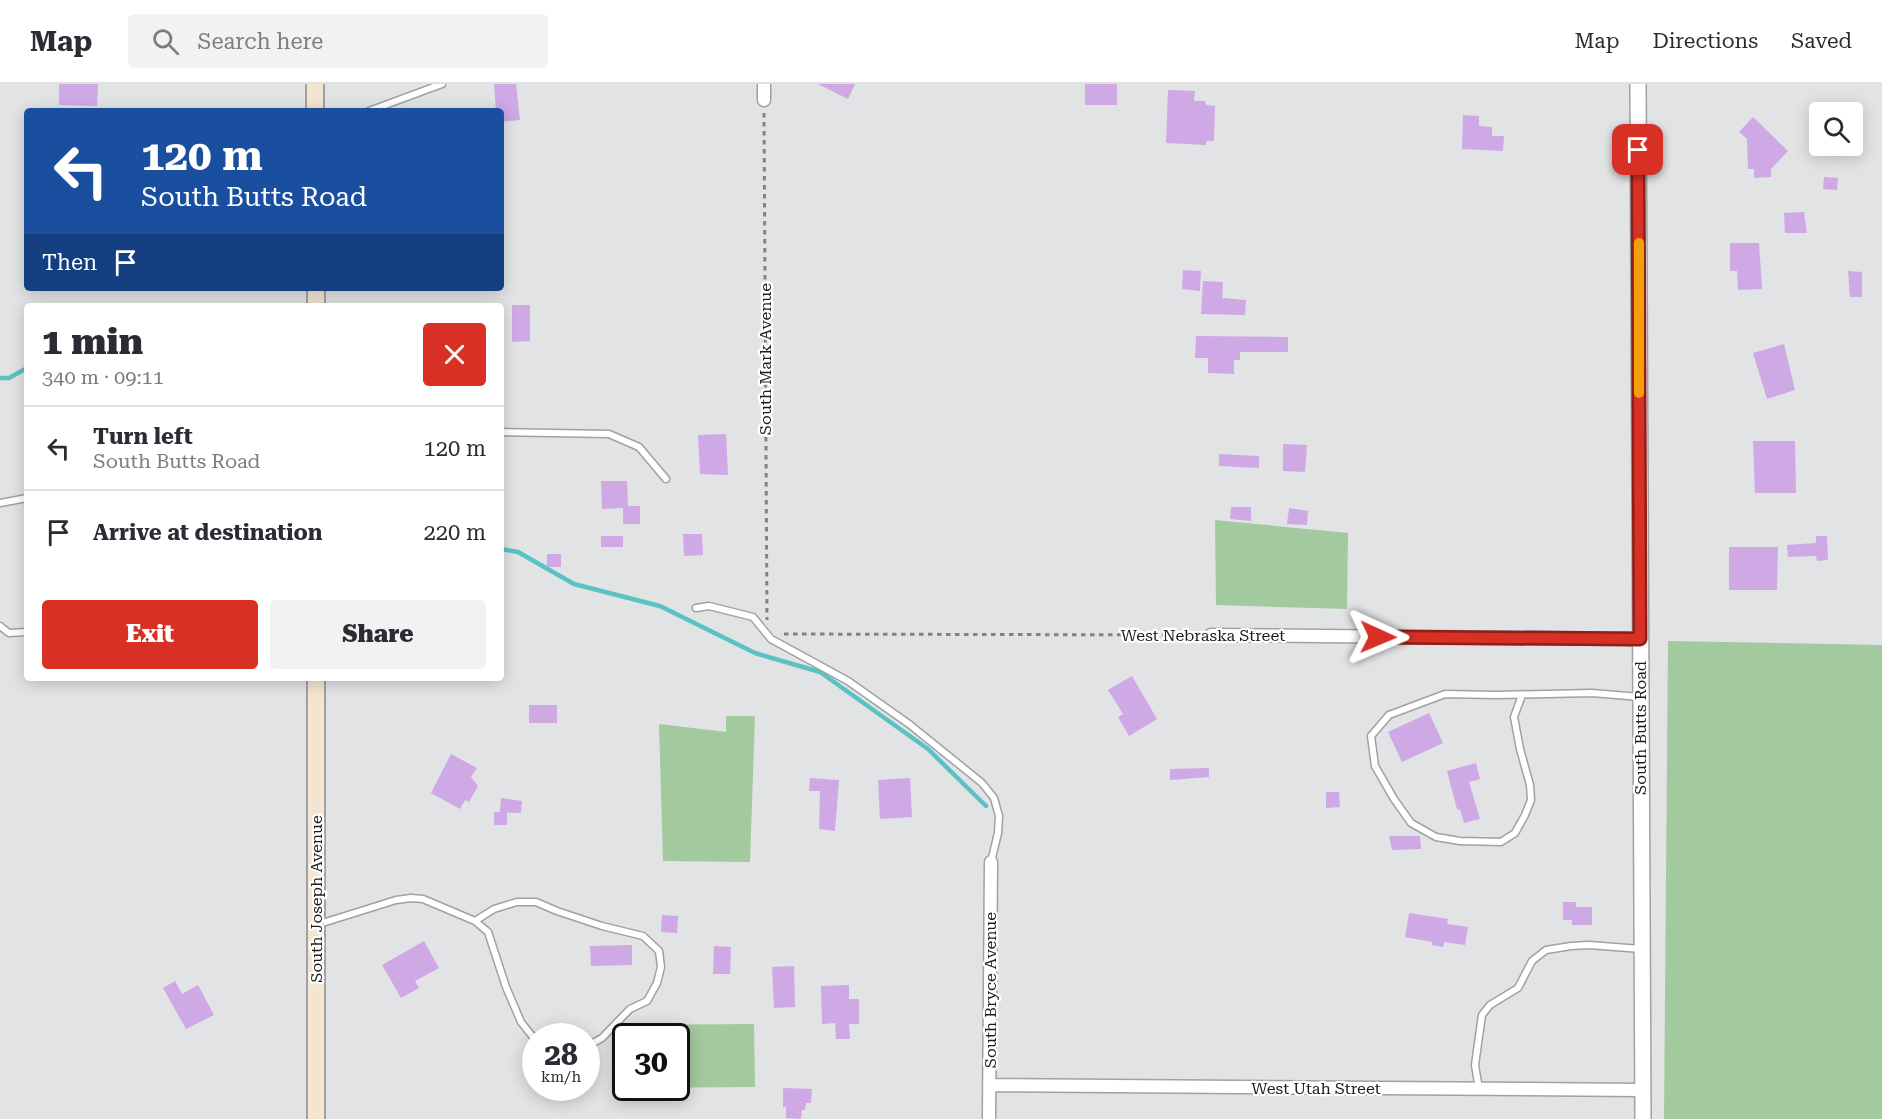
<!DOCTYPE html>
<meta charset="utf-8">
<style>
:root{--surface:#fff;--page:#f2f2f3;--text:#2b2b33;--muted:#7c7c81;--line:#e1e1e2;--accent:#d93025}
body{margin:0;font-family:"Roboto Serif",serif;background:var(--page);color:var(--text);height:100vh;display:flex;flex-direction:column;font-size:22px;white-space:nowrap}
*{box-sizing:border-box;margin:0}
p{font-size:20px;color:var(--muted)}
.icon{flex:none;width:33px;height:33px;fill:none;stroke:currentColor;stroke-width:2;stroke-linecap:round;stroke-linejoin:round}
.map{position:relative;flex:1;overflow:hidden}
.panel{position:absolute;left:24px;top:219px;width:480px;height:378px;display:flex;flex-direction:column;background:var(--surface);border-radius:6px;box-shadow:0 3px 15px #0003}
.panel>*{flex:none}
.guide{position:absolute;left:24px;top:24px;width:480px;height:183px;border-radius:6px;box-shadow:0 3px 15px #0003;background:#1a4fa0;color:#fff;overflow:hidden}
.tools{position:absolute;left:1809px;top:18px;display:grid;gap:12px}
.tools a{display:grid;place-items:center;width:54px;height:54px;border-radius:6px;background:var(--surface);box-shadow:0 3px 15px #0003;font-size:30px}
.speed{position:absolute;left:522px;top:939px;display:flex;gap:12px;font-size:30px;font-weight:700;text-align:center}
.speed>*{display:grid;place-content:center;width:78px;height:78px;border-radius:50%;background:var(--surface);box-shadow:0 3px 15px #0003;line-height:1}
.speed small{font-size:15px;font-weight:400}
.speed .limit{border:3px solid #111;border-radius:9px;background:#fff;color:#111}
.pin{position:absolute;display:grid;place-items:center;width:51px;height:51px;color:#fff;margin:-26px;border-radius:12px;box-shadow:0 3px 9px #0006}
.me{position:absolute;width:66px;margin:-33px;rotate:91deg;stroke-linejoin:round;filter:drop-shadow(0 0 4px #0008)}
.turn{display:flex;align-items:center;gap:21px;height:126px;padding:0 18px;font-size:27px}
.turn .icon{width:78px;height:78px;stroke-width:2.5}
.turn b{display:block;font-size:42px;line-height:51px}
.then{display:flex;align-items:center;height:57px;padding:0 18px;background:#0003;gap:12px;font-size:22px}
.round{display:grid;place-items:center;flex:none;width:63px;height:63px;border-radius:6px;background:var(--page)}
.headline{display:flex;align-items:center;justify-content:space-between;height:102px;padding:0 18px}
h1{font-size:36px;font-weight:800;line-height:45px}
.primary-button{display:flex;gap:12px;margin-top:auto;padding:12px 18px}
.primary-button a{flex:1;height:69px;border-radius:6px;background:var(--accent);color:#fff;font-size:24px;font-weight:800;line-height:69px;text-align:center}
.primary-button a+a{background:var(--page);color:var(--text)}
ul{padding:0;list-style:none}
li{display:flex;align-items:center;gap:18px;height:84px;padding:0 18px;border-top:2px solid var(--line)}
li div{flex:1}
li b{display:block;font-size:22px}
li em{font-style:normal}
header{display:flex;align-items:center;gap:36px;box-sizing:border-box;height:84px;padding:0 30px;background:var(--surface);border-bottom:2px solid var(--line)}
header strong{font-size:28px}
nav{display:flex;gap:33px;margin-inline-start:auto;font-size:21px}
.search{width:420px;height:54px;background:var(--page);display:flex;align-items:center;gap:15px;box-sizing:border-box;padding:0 21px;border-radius:6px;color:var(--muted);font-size:22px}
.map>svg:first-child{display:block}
.green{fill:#a3c99e;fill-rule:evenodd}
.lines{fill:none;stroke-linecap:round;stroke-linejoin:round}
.stream{stroke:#5bc2c3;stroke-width:4.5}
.building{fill:#cfa8e6}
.service-casing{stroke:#9fa1a2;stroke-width:9}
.minor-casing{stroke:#9fa1a2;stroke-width:15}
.tertiary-casing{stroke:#9fa1a2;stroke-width:18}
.secondary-casing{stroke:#9fa1a2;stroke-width:20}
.path{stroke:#828385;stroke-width:3;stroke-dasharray:4.5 4.5;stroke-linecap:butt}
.service{stroke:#fff;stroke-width:6}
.minor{stroke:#fff;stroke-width:12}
.tertiary{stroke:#fff;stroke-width:15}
.secondary{stroke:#f3e5d1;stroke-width:16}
.route-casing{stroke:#8d1f18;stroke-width:15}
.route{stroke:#d93025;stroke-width:10}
.slow{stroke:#f59e0b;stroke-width:10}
.labels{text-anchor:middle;stroke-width:4.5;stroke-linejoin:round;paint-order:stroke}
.street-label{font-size:16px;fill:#1c1c1d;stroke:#fff}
</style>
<header>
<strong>Map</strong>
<div class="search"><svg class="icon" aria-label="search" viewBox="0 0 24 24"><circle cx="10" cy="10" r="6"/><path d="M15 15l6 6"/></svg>Search here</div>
<nav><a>Map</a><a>Directions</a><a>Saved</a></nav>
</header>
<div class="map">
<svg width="1882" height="1035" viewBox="0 0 1882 1035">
<rect width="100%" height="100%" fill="#e2e3e5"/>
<path class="green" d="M1215 436 1348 449 1347 525 1216 521Z
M1668 557 1882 561V1035H1664Z
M726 632H755L750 778 663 777 659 640 726 648Z
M754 940 755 1003 624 1004V941ZM626 952H676V1004H626Z"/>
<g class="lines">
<path class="stream" d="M0 294H9L27 284
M501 465 518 468 574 500 660 522 755 569 820 588 928 665 986 722"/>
</g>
<path class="building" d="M59 0H98L97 22 59 21Z
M494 0H516L520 36 501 38V27H496Z
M818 0H855L848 15Z
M1085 0H1117V21H1085Z
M1168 6 1195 7 1194 17H1205L1206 21 1215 22 1214 57H1206V61L1166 59Z
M1463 31 1479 32V42L1492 43V52H1504L1503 67 1462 65Z
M1753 33 1788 67 1771 85V93L1754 94V85H1748L1747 55 1739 48Z
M1824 93 1838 94 1837 106 1823 105Z
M1804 128 1807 149H1785L1784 129Z
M1730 159H1759L1762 205 1738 206 1737 187H1730Z
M1183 186 1201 187 1200 207 1182 205Z
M1848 187 1862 188V213H1850Z
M1203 197 1223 198 1222 214 1246 216 1245 231 1201 230Z
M512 221H530V257L512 258Z
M1196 252 1288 253V268H1240V276H1234V290L1208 289V274H1195Z
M1784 260 1795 306 1767 315 1753 269Z
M726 350 728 391 700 390 698 351Z
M1753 357H1795L1796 409H1755Z
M1283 360 1307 361 1305 388 1283 387Z
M1219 370 1259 372V384L1219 382Z
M601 397H627L628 422H640V440H623V424L602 425Z
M1231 423H1251V437L1230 435Z
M1289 424 1308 427 1307 441 1287 440Z
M683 450H702L703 471 684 472Z
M601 452H623V463H601Z
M1816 452H1827L1828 476 1817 477 1816 472 1788 473 1787 461 1816 459Z
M1729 463H1778L1777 506H1729Z
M547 470H561V483H547Z
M1132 592 1157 635 1129 652 1118 633 1123 630 1108 606Z
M529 621H557V639H529Z
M1429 629 1443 659 1402 678 1388 648Z
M451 670 477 684 471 693 478 702 469 718 465 716 460 725 431 709Z
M1476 679 1480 695 1469 698 1480 735 1464 739 1460 726 1457 725 1447 687Z
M1209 684V693L1170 696V685Z
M810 694 839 696 835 747 819 745 820 707H809Z
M910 694 912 733 880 735 878 696Z
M1326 708H1339L1340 723 1326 724Z
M501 714 522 717 521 729 500 728Z
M494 728H507V741H494Z
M1389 752H1420L1421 765 1392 766Z
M1563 818H1576V823H1592V841H1572V836H1563Z
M1409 829 1448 835 1447 840 1468 843 1465 861 1444 858 1443 863 1432 861V858L1405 853Z
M662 831 678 832 677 849 661 848Z
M424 857 439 884 415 897 419 904 401 914 382 881Z
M632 861V881L591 882 590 862Z
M714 862 731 863 730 890H713Z
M794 882 795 923 774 924 772 883Z
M175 897 182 910 198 901 214 931 186 945 163 904Z
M849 901V915H859V940H849L850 955H836L835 939 822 940 821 902Z
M783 1004 812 1005 811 1019H806L805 1026H802L801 1035 786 1034V1023H783Z"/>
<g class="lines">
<g class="service-casing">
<path id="service" d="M369 27 442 0
M501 348 609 350 639 363 666 395
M0 419 27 414
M696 524 709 522 753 533 771 555 848 597 909 640 982 699 994 714 999 732 998 749 991 778
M0 542 9 549 27 548
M1522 611 1514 633 1520 665 1530 701 1531 716 1525 731 1515 749 1501 758 1460 757 1436 753 1411 739 1394 715 1375 682 1371 652 1389 631 1445 610 1496 611 1592 609 1640 613
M475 837 494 825 517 818H536L557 827 602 842 643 852 659 867 661 883 657 899 647 917 630 925 602 954 586 963
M316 841 396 816 411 814 423 815 475 837 488 848 506 903 521 938 536 957
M1479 1005 1475 981 1482 931 1490 921 1518 904 1532 877 1546 866 1571 862 1589 861 1641 865"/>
</g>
<g class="minor-casing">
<path id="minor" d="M764 0V16
M1211 551 1640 555
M989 1001 1642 1006
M989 1035 991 778"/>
</g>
<g class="tertiary-casing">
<path id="tertiary" d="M1638 0 1643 1035"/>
</g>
<g class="secondary-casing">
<path id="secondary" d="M315 0V27
M316 204V222
M316 1035V594"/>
</g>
<path class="path" d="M764 29 767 536
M784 550 1200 551"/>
<use href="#service" class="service"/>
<use href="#minor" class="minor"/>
<use href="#tertiary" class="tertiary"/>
<use href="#secondary" class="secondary"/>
</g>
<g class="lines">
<g class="route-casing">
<path id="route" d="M1378 553 1640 555 1638 66"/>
</g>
<use href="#route" class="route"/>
<path class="slow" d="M1639 159V309"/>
</g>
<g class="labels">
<g class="street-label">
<text transform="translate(765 275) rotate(-90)" y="6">South Mark Avenue</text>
<text x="1203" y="557">West Nebraska Street</text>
<text transform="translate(1640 644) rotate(-90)" y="6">South Butts Road</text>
<text transform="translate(316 815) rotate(-90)" y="6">South Joseph Avenue</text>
<text transform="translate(990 906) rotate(-90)" y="6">South Bryce Avenue</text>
<text x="1316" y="1010">West Utah Street</text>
</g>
</g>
</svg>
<div class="tools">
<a><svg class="icon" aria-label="search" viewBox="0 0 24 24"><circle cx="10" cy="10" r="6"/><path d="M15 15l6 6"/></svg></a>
</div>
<div class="speed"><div>28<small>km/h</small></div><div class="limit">30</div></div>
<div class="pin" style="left:1638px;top:66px;background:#d93025"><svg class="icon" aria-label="arrive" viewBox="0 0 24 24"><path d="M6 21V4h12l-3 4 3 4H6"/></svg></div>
<svg class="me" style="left:1378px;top:553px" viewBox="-20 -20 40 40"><path d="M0-17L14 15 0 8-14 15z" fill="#d93025" stroke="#fff" stroke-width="4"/></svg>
<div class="guide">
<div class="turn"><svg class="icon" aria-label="left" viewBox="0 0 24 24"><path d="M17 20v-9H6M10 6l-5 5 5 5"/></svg><div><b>120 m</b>South Butts Road</div></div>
<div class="then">Then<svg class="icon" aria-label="arrive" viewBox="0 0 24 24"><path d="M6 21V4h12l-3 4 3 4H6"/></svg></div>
</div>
<section class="panel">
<div class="headline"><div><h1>1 min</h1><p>340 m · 09:11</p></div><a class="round" style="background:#d93025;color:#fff"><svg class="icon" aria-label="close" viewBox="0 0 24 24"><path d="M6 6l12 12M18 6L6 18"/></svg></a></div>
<ul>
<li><svg class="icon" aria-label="left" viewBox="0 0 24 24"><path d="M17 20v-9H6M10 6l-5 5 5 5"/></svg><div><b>Turn left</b><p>South Butts Road</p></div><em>120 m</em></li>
<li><svg class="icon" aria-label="arrive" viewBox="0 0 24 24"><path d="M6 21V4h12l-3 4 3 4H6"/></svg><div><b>Arrive at destination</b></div><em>220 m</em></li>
</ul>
<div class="primary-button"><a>Exit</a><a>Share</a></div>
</section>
</div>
